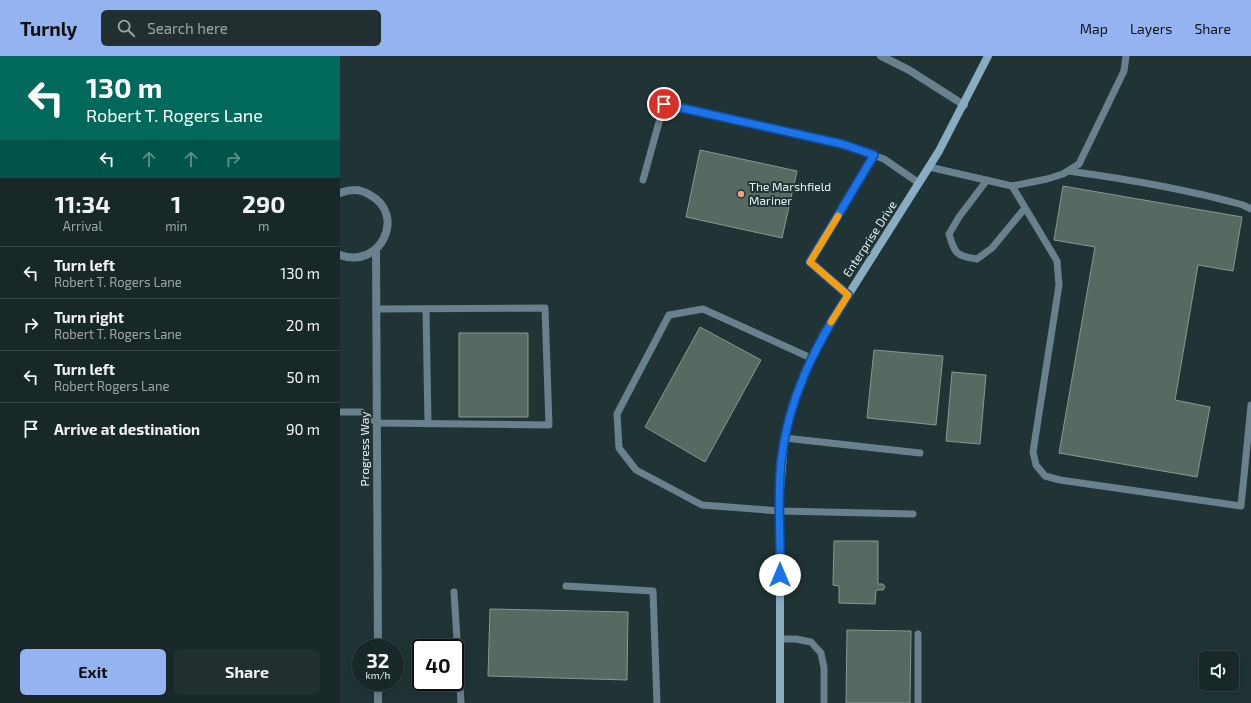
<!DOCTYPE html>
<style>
:root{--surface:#182728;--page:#212f30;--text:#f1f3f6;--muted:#9fa5a8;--line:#364445;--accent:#95b2f1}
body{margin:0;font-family:"Exo 2",sans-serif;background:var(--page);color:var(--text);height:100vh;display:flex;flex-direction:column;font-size:15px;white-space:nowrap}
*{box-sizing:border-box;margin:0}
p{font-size:13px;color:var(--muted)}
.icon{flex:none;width:22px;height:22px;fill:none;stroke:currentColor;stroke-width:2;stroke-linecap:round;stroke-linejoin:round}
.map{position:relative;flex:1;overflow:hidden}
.details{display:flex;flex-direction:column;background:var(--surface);width:340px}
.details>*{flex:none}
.hud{background:#00695c;color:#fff;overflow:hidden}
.controls{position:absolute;left:859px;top:595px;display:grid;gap:8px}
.controls a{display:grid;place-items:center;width:40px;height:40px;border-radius:6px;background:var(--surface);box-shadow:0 2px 10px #0003,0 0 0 1px var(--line);font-size:20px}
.speed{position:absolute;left:12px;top:583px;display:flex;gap:8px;font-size:20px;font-weight:700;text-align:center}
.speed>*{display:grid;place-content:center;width:52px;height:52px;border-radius:50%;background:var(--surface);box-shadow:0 2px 10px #0003,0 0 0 1px var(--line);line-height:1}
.speed small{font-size:10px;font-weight:400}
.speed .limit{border:2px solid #111;border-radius:6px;background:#fff;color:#111}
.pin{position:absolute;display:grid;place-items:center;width:34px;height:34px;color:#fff;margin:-17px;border:2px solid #fff;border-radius:50%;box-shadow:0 1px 4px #0007}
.me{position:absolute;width:44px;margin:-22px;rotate:0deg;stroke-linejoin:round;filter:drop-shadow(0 0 3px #0008)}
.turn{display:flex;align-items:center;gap:14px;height:84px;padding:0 20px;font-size:18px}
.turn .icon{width:52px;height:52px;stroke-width:2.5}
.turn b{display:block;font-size:28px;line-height:34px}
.lanes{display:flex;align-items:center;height:38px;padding:0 20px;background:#0003;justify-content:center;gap:20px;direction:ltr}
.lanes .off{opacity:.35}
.eta{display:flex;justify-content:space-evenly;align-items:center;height:68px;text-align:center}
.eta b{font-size:24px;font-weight:700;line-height:28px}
.button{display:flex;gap:8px;margin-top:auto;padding:8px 20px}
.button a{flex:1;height:46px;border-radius:6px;background:var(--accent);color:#111;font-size:16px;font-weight:700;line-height:46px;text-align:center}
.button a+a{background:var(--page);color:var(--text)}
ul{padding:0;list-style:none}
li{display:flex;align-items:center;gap:12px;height:52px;padding:0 20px;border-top:1px solid var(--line)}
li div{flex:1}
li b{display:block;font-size:15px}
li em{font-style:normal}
header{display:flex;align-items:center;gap:24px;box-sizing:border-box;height:56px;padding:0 20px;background:var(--accent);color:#111}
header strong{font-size:19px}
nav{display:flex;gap:22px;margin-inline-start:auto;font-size:14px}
.search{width:280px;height:36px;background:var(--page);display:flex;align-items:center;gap:10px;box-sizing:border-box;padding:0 14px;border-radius:6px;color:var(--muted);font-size:15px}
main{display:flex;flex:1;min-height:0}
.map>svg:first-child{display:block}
.building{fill:#576a62;stroke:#869a91}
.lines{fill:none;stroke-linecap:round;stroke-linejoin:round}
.lane{stroke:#69808d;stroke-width:7}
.street{stroke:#69808d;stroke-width:8}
.secondary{stroke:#88adc2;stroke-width:8}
.route-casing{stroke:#114b97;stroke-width:10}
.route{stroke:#1a73e8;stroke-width:7}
.slow{stroke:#f59e0b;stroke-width:7}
.poi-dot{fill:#f39f85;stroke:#203435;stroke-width:1.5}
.labels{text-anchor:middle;stroke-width:4;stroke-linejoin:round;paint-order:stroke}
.poi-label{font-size:12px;fill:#e7f3f4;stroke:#203435;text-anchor:start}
.street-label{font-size:12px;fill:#e7f3f4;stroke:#203435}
</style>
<header>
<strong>Turnly</strong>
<div class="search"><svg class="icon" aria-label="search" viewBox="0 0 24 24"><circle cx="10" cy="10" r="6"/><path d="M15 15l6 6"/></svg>Search here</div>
<nav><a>Map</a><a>Layers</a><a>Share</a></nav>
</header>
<main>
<section class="details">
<div class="hud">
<div class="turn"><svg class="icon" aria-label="left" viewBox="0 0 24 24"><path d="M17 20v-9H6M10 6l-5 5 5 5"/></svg><div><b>130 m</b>Robert T. Rogers Lane</div></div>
<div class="lanes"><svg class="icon" aria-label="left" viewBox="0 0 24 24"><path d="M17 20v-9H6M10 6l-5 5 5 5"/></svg><svg class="icon off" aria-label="ahead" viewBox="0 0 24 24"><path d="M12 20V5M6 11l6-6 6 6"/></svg><svg class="icon off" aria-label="ahead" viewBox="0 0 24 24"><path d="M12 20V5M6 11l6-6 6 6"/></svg><svg class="icon off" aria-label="right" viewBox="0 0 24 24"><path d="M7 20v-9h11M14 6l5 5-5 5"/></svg></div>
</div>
<div class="eta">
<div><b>11:34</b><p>Arrival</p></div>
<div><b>1</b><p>min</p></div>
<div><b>290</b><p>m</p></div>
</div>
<ul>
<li><svg class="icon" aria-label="left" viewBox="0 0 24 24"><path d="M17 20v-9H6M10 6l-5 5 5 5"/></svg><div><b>Turn left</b><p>Robert T. Rogers Lane</p></div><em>130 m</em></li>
<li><svg class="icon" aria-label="right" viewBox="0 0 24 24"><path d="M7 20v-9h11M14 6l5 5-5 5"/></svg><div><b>Turn right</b><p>Robert T. Rogers Lane</p></div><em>20 m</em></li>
<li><svg class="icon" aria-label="left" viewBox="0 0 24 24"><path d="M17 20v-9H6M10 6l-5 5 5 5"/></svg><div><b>Turn left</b><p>Robert Rogers Lane</p></div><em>50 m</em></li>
<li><svg class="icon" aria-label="arrive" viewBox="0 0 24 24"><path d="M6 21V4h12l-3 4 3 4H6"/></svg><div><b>Arrive at destination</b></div><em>90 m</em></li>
</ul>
<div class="button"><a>Exit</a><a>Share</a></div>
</section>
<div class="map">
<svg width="911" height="647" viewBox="0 0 911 647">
<rect width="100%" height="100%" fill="#203435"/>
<path class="building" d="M360 94 457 115 442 182 346 161Z
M723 130 902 161 893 215 858 209 835 344 870 351 857 421 719 397 755 191 714 184Z
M360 271 421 304 365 406 305 371Z
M119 277H188V361H119Z
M534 294 603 300 596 369 527 362Z
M612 316 646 319 640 388 606 385Z
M494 485H538V528H543L545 531 543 534H536L535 548 499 547V530L493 529Z
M150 553 288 556 287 624 148 620Z
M507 574 571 575 570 647H506Z"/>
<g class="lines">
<path class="lane" d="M589 111 672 130 717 205 719 229 693 396 696 409 705 420 720 424 901 450 911 349
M728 115C787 123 846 133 903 149L911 153
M303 124 324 48 502 88 544 103 579 127
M647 124 619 161 609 178C615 198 616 200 637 203L652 192 685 152
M672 130 707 123 723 118 739 108 784 15 786 0
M508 239 470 205 534 99
M86 253 88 368
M471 302 363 253 329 259 277 358 279 392 296 414 362 449 440 455 573 458
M0 356H22L37 367 209 369 205 252 36 253
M445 382 580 397
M226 530 313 535 317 647
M114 536 121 647
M440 583H456L471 586 481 597 484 612V647
M578 647V578"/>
<path class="street" d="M541 0 569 14 624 49
M0 137C10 133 21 133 30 139 67 159 40 214 0 199
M36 194 38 592
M38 626V647"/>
<path class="secondary" d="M440 647V434L444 389 452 350 461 326 483 279 599 95 648 0"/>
</g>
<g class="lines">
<g class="route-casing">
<path id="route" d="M324 48 502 88 534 99 470 206 508 239C474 292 448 343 441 406 437 443 441 481 440 519"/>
</g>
<use href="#route" class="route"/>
<path class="slow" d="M491 266 508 239 470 206 498 160"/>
</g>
<circle class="poi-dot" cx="401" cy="138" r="4"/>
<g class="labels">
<g class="poi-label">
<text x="409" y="135">The Marshfield<tspan x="409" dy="14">Mariner</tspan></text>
</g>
<g class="street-label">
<text transform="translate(530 183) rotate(-57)" y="4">Enterprise Drive</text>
<text transform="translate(25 393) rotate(-90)" y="4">Progress Way</text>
</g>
</g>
</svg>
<div class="controls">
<a><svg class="icon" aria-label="sound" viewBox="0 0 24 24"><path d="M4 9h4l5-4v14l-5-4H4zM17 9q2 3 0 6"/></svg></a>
</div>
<div class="speed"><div>32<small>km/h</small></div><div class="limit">40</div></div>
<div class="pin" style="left:324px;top:48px;background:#d93025"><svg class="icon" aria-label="arrive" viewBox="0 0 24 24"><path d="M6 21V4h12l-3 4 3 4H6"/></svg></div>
<svg class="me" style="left:440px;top:519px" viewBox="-20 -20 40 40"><circle r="19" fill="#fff"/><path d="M0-13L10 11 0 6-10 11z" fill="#1a73e8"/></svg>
</div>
</main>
